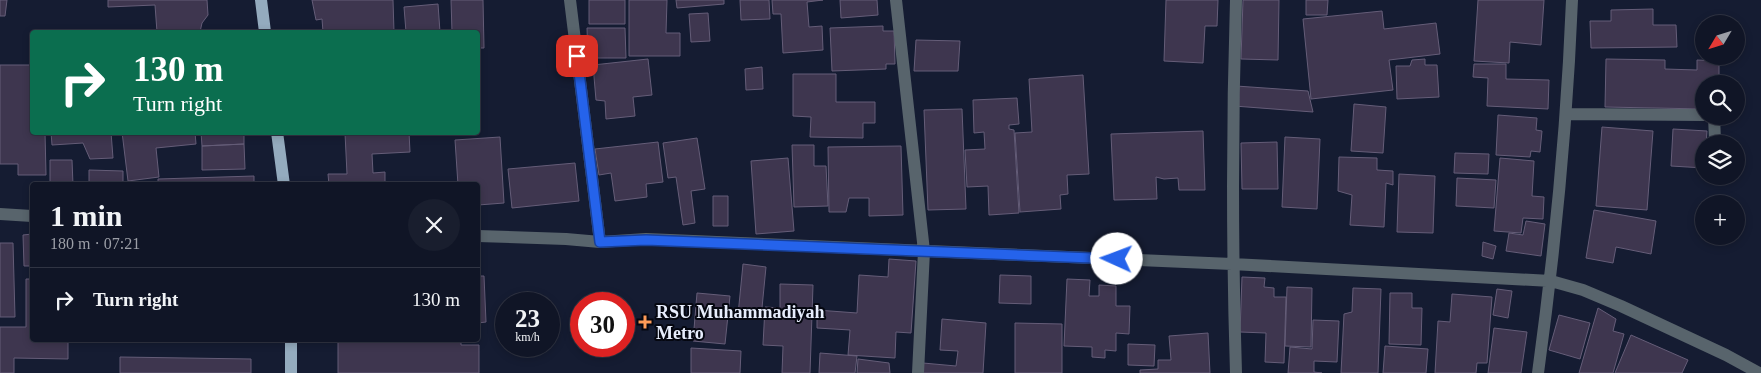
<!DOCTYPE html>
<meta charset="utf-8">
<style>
:root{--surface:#101526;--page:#191e2e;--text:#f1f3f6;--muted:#9c9fa7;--line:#303443}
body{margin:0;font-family:Georgia,serif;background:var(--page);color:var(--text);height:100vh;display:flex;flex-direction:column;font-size:19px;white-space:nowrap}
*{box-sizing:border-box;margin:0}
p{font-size:16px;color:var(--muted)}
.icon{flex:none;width:28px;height:28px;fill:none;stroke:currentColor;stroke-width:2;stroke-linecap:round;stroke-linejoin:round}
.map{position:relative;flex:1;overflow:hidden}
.sheet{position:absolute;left:30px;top:182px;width:450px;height:160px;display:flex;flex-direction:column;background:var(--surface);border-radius:5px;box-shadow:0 2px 8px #0003,0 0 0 1px var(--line)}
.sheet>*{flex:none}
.top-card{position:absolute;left:30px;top:30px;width:450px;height:105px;border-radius:5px;box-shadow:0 2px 8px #0003,0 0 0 1px var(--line);background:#0b6e4f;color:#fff;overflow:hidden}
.needle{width:32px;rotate:232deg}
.fabs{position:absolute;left:1695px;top:15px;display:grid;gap:10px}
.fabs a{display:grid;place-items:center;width:50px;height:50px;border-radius:50%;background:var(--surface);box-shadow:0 2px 8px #0003,0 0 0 1px var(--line);font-size:25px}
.speed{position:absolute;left:495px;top:292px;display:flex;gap:10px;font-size:25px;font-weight:700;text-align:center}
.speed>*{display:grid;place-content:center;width:65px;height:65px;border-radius:50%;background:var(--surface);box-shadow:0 2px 8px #0003,0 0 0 1px var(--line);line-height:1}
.speed small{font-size:12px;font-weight:400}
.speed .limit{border:8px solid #d22;background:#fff;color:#111}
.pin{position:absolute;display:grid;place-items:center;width:42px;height:42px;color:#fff;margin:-21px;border-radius:10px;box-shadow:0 2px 8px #0006}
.me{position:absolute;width:55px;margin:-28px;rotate:272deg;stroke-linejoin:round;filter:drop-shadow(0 0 4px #0008)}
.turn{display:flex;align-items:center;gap:18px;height:105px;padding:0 20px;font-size:22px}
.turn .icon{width:65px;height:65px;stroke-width:2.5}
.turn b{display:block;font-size:35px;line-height:42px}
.round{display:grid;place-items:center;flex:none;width:52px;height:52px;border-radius:26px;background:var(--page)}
.headline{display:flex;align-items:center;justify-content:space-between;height:85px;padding:0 20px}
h1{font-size:30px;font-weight:700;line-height:38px}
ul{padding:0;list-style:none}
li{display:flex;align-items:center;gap:15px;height:65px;padding:0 20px;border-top:1px solid var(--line)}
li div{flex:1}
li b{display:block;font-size:19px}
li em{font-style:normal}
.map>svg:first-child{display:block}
.building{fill:#3e364f;stroke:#655d78}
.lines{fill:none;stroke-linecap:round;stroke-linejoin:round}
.street{stroke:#58646c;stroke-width:12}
.primary{stroke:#94abbe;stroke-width:12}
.route-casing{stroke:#184099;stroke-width:12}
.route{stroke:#2563eb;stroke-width:9}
.poi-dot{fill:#fe9b58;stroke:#050710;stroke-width:2}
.labels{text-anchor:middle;stroke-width:4;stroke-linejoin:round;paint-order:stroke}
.poi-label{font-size:18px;font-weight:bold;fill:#e7edfc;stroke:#050710;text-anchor:start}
</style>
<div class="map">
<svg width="1761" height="373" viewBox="0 0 1761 373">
<rect width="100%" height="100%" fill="#151c32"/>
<path class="building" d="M0 0H7L5 16H0Z
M108 0H207L208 15 202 23 200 32H157L155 5 108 7Z
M312 0H393L394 32H323L322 19 316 20Z
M451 0H483L484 48H478V32H452Z
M589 0H625V24H589Z
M629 0H667L666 33H680V56H629Z
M676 0H724V4L677 8Z
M740 0H769L770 19 741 20Z
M772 0H823L807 2 809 27 822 26 823 50 783 53 781 14H773Z
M840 0H877L878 15 841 18Z
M1166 0H1218L1217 26H1205L1203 63 1164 61Z
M1243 0H1279L1278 60 1241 59Z
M1306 0H1328L1327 15H1306Z
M1478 0H1544L1541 45 1510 42 1509 63 1474 61Z
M438 4 440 32H406L404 7Z
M1653 9V25H1676L1677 47 1591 48 1590 21H1611V10Z
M1382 11 1384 29 1436 23 1440 54 1389 60 1393 90 1311 99 1303 19Z
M708 13 710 41 691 42 689 14Z
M883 26V31H894L895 64H886V69L832 71 830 28Z
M587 28H625L626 58H588Z
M916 40 960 41 958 71H914Z
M648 59 652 95 633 97 635 116 606 119 605 101 596 100 593 65Z
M1425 59V65H1437L1439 97 1397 99 1396 66H1410L1412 60Z
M1606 59 1665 60V69L1697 70V60L1719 61V84H1704V109L1605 107Z
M1474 64H1506V79L1549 80 1548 109 1487 106 1488 78 1473 77Z
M0 65H32V132H45L46 175H18V164H0Z
M762 67 763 89 746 90 745 69Z
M793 74H836V102H875V123H863V138L810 137 811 117 793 116Z
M1083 75 1089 174 1067 175 1068 194 1060 195 1061 209 1020 212 1015 133 1032 132 1029 79Z
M1236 86 1308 91 1313 112 1234 106Z
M1017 98 1019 124 1009 125V129L1014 130 1019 213 989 215 988 186 967 187 965 150 985 149 984 132 974 133 973 100Z
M1354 104 1386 107 1383 153 1351 151Z
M962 109 966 209 928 210 924 110Z
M1498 115 1537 118 1536 130 1542 131 1540 152 1531 151 1530 157 1496 155Z
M1602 127 1653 131 1647 210 1596 206Z
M1673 129 1707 131 1706 144H1704V168L1671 166Z
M1203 131 1205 190H1179L1178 178 1164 179 1156 177 1157 199 1114 200 1111 134Z
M51 132H111L113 158 90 159 83 143 52 145Z
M122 132H195L196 144 156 148 159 177 128 181Z
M201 132H244V144L202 146Z
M409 132 410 152 372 154 373 173 385 172V185H329L328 174H347L345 133Z
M500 137 504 203 478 205V185H458L455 140Z
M1285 137 1320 139 1317 209 1282 207Z
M697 138 705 189 691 191 695 223 683 225 676 177 668 178 663 143Z
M658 142 663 182 646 184 647 197 615 201 611 173 599 175 595 149Z
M1277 142 1278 189H1242L1241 143Z
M244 144 245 169 202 170V146Z
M792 145H814V166H826L828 206 794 207Z
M901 146 903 215 869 216V198H849L846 212H829L828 147Z
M1455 153 1489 154 1488 174 1454 173Z
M1339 157 1377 158V170L1393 171V185L1386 183 1384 227 1350 225 1352 195 1338 191Z
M788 158 794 231 756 234 751 161Z
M1500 158 1534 161 1532 196 1544 197 1543 219 1523 218 1521 233 1494 231Z
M50 160H72L73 185H50Z
M575 163 579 201 512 208 508 169Z
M89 170 123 171V185H89Z
M1399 174 1435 176 1433 233 1397 232Z
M254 176V185H158V179Z
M1457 178 1496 180 1494 208 1456 206Z
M713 196H728V226H713Z
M1594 210 1656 221 1651 254 1616 247 1613 263 1586 258Z
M1526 221 1545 224 1541 256 1506 251 1509 233 1523 235Z
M32 234V266H24L23 235Z
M1483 242 1496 246 1493 259 1482 256Z
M0 243H13L15 317H0Z
M889 259 916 261 911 333 896 332 895 358 848 355 850 330 817 328V310L857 313 859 275 888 277Z
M743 264 766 267 761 318 738 315Z
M1000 275 1031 276V304L999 303Z
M478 276H484L486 322 478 323Z
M1242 277 1265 278 1264 287 1274 288V297H1286L1284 363 1265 362 1266 333 1240 332Z
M26 279H32V340H68V359L14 358V373H0V327H26Z
M1067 279 1090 280 1089 296H1099V285L1116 286V306H1130L1129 334 1116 333V351L1105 350V358L1092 357V347L1064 346Z
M780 284 813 285 810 373H782L783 346 763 345 765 307 780 308Z
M1287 287 1312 288 1311 347 1285 346Z
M1353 288 1381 289 1378 373H1341L1344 314 1352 312Z
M1497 289 1512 291 1508 318 1493 315Z
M697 293 730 296 725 344 693 341Z
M1390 293H1412V308H1422L1421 345 1389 344Z
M1452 294 1492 297 1487 363H1477L1476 373H1435L1438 321 1450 322Z
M1598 308 1616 319 1613 331 1624 334 1613 373H1579Z
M1559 315 1590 323 1580 359 1549 350Z
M942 319 986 323 983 373H923V363L956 366 958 351 940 350Z
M1313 320 1339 321 1337 362 1314 361V372L1322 373H1288L1290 347 1312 349Z
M1015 323 1062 324V373H1015Z
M1494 328 1527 332 1521 373H1488Z
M1208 333 1210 373H1140V370L1158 369V360H1171L1169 336Z
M1631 335 1688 360 1682 373H1615Z
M338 340H461V345H479V373H338Z
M1128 344 1155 345 1154 366 1128 365Z
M1385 346 1428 349 1426 373H1383Z
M691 348 741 351 740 373H691Z
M820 353 857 356 855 373H819Z
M120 357 251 359V373H120Z
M858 359 889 363 890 373H857Z"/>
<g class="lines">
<path class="street" d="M570 0 600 242
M896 0 924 251 918 373
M1236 0C1232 125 1232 248 1236 373
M1566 114 1704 115
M1714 116 1715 140
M0 214 32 216
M478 236 566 239 600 242 646 239 1232 264 1551 281 1583 290 1621 306 1726 355 1759 373
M1538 373C1555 249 1567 125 1572 0"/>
<path class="primary" d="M261 0 265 32
M277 132 284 185
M291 340V373"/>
</g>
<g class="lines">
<g class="route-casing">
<path id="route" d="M577 56 600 242 646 240 1117 259"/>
</g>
<use href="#route" class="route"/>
</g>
<path class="poi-dot" d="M642.5 314.5h5v5h5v5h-5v5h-5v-5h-5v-5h5z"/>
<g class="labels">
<g class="poi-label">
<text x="656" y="318">RSU Muhammadiyah<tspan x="656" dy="21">Metro</tspan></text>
</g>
</g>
</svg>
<div class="fabs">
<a><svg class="needle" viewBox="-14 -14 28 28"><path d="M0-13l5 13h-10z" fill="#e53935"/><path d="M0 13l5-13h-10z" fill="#9c9fa7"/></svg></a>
<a><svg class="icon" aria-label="search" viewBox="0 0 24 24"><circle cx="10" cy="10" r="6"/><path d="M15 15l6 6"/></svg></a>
<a><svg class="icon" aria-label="layers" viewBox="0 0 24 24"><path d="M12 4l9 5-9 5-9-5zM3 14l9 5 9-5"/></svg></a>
<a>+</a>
</div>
<div class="speed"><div>23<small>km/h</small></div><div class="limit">30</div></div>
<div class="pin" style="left:577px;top:56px;background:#d93025"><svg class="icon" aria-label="arrive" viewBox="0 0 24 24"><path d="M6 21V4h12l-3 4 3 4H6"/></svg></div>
<svg class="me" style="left:1117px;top:259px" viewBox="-20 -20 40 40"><circle r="19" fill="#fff"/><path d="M0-13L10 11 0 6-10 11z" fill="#2563eb"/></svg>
<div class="top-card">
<div class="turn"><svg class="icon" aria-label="right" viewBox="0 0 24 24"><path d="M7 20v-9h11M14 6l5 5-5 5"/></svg><div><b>130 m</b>Turn right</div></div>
</div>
<section class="sheet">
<div class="headline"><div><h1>1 min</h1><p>180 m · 07:21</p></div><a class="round"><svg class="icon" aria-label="close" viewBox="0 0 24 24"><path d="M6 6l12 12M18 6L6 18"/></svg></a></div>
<ul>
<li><svg class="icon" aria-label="right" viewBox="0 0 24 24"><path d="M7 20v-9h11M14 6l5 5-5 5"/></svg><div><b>Turn right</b></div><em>130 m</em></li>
</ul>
</section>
</div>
